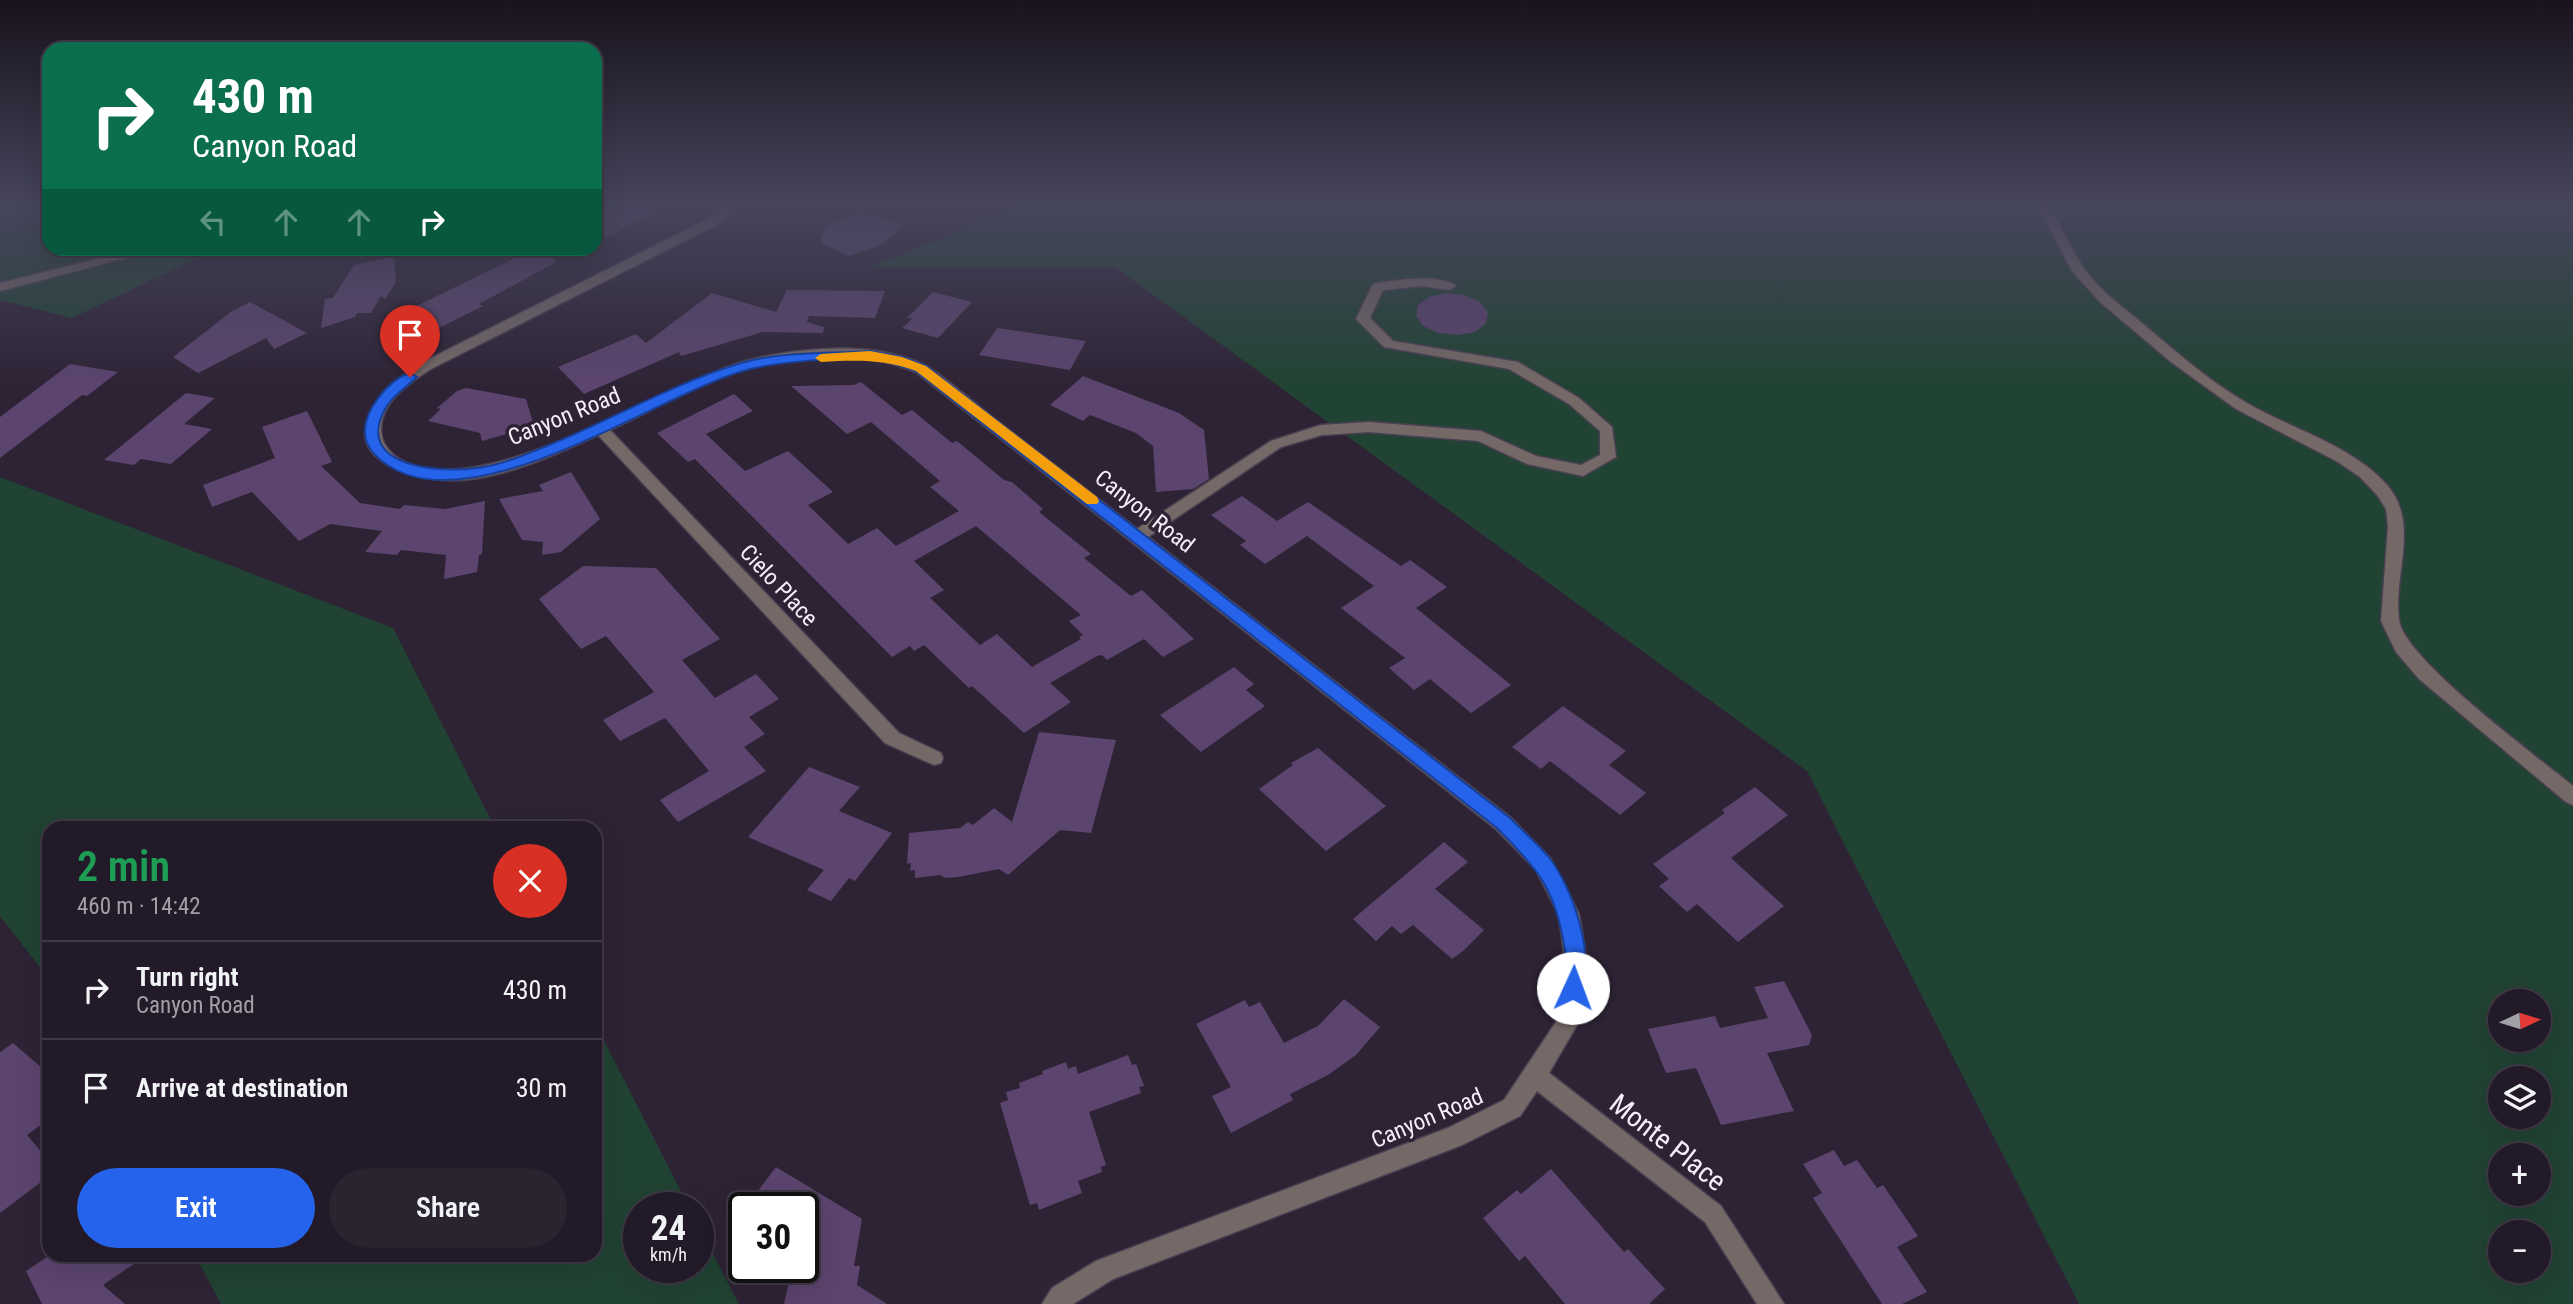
<!DOCTYPE html>
<meta charset="utf-8">
<style>
:root{--surface:#221a28;--page:#2a2330;--text:#f1f3f6;--muted:#a2a1a8;--line:#3f3845;--accent:#2563eb}
body{margin:0;font-family:"Roboto Condensed",sans-serif;background:var(--page);color:var(--text);height:100vh;display:flex;flex-direction:column;font-size:26px;white-space:nowrap}
*{box-sizing:border-box;margin:0}
p{font-size:23px;color:var(--muted)}
.icon{flex:none;width:38px;height:38px;fill:none;stroke:currentColor;stroke-width:2;stroke-linecap:round;stroke-linejoin:round}
.map{position:relative;flex:1;overflow:hidden}
.side{position:absolute;left:42px;top:821px;width:560px;height:441px;display:flex;flex-direction:column;background:var(--surface);border-radius:21px;box-shadow:0 7px 28px #0002,0 0 0 2px var(--line)}
.side>*{flex:none}
.banner{position:absolute;left:42px;top:42px;width:560px;height:214px;border-radius:21px;box-shadow:0 7px 28px #0002,0 0 0 2px var(--line);background:#0b6e4f;color:#fff;overflow:hidden}
.needle{width:46px;rotate:86deg}
.fabs{position:absolute;left:2488px;top:989px;display:grid;gap:14px}
.fabs a{display:grid;place-items:center;width:63px;height:63px;border-radius:50%;background:var(--surface);box-shadow:0 7px 28px #0002,0 0 0 2px var(--line);font-size:35px}
.speed{position:absolute;left:623px;top:1192px;display:flex;gap:14px;font-size:35px;font-weight:700;text-align:center}
.speed>*{display:grid;place-content:center;width:91px;height:91px;border-radius:50%;background:var(--surface);box-shadow:0 7px 28px #0002,0 0 0 2px var(--line);line-height:1}
.speed small{font-size:18px;font-weight:400}
.speed .limit{border:4px solid #111;border-radius:10px;background:#fff;color:#111}
.pin{position:absolute;display:grid;place-items:center;width:60px;height:60px;color:#fff;margin:-72px -30px;border-radius:50% 50% 50% 0;rotate:-45deg;box-shadow:0 0 7px #0007}
.pin .icon{rotate:45deg}
.me{position:absolute;width:77px;margin:-38px;rotate:2deg;stroke-linejoin:round;filter:drop-shadow(0 0 5px #0008)}
.turn{display:flex;align-items:center;gap:24px;height:147px;padding:0 35px;font-size:32px}
.turn .icon{width:91px;height:91px;stroke-width:2.5}
.turn b{display:block;font-size:49px;line-height:60px}
.lanes{display:flex;align-items:center;height:66px;padding:0 35px;background:#0003;justify-content:center;gap:35px;direction:ltr}
.lanes .off{opacity:.35}
.round{display:grid;place-items:center;flex:none;width:74px;height:74px;border-radius:37px;background:var(--page)}
.overview{display:flex;align-items:center;justify-content:space-between;height:119px;padding:0 35px}
h1{font-size:42px;font-weight:600;line-height:52px;color:#1e9e55}
.action{display:flex;gap:14px;margin-top:auto;padding:14px 35px}
.action a{flex:1;height:80px;border-radius:42px;background:var(--accent);color:#fff;font-size:28px;font-weight:600;line-height:80px;text-align:center}
.action a+a{background:var(--page);color:var(--text)}
ul{padding:0;list-style:none}
li{display:flex;align-items:center;gap:21px;height:98px;padding:0 35px;border-top:2px solid var(--line)}
li div{flex:1}
li b{display:block;font-size:26px}
li em{font-style:normal}
.map>svg:first-child{display:block}
.green{fill:#214333;fill-rule:evenodd}
.building{fill:#5b446e;fill-rule:evenodd}
.lines{fill:none;stroke-linecap:round;stroke-linejoin:round}
.minor-casing{stroke:#4a4051;stroke-width:3}
.minor{fill:#756967;fill-rule:evenodd}
.route{fill:#2563eb;stroke:#184099;stroke-width:2}
.slow{fill:#f59e0b}
.labels{text-anchor:middle;stroke-width:7;stroke-linejoin:round;paint-order:stroke}
.street-label{font-size:23px;fill:#f6effb;stroke:#2e2335}
.near-street-label{font-size:28px;fill:#f6effb;stroke:#2e2335}
</style>
<div class="map">
<svg width="2573" height="1304" viewBox="0 0 2573 1304">
<rect width="100%" height="100%" fill="#2e2335"/>
<path class="green" d="M0 203H49V248L217 249 72 318 0 300Z
M1030 203H2573V1304H2079L1807 771 1115 267H869ZM2501 1001H2539V1040H2501ZM2501 1078H2539V1116H2501ZM2501 1155H2539V1194H2501ZM2501 1232H2539V1270H2501Z
M0 477 393 628 495 828H49V979L0 916Z
M595 1023 689 1207 639 1208V1267H698V1225L739 1304H221L195 1255H595Z"/>
<path class="building" d="M595 203H674L605 238 595 230Z
M855 214 879 215 902 226 883 244 849 256 824 244 820 238 828 225Z
M536 248H549L556 262 479 304 483 306 433 331 404 312Z
M394 257 396 282 385 299 381 296 371 313H357L355 317 321 328 325 299 333 298 354 265Z
M787 290 885 291 875 318 809 316 807 322 824 327 823 333 763 332 681 356 679 352 584 394 558 367 636 334 646 343 712 293 776 312Z
M933 292 972 302 938 338 902 328 913 318H907Z
M1446 293 1464 295 1480 302 1488 312 1486 323 1475 332 1458 335 1439 333 1423 326 1416 316 1418 305 1429 297Z
M250 302 307 333 274 349 266 338 198 373 173 357 232 311Z
M997 328 1086 341 1070 370 979 355Z
M70 364 118 372 87 396 82 395 0 458V417Z
M1083 376 1179 413 1204 430 1209 479 1193 489 1156 492 1153 446 1136 433 1090 415 1083 421 1050 405Z
M861 382 902 415 912 410 952 443 957 441 1004 480 1012 482 1043 509 1039 512 1091 554 1084 558 1131 596 1142 590 1194 639 1163 657 1144 639 1107 660 1102 655 1097 656 1050 683 1071 702 1024 733 972 686 969 688 924 645 914 651 910 646 892 657 695 459 688 462 657 433 734 394 753 411 706 434 745 471 788 451 833 492 808 505 848 544 877 528 896 546 959 511 930 487 940 481 871 422 847 434 791 386 854 385ZM976 526 1081 615 1069 621 1083 635 1079 637 1081 639 1032 667 997 634 980 645 930 598 944 590 914 561Z
M466 388 526 399 534 426 482 441 480 433 428 421 441 409 437 408 457 391Z
M186 393 215 398 184 424 212 429 171 464 141 459 134 465 104 460Z
M307 411 332 462 321 466 360 503 400 509 404 505 445 509 485 501 482 554 479 555 477 572 444 579 446 555 401 550 397 555 365 552 382 531 330 524 299 541 252 492 212 507 203 485 275 458 262 427Z
M571 472 600 519 561 552 542 555 543 542 522 540 499 499 543 491 539 485Z
M1242 496 1277 521 1308 502 1401 566 1410 560 1447 587 1416 608 1511 685 1471 713 1430 679 1414 690 1389 668 1405 658 1341 608 1374 586 1307 536 1265 564 1240 545 1246 541 1211 515Z
M583 566 656 568 720 639 682 660 715 698 756 674 779 699 749 717 765 734 744 747 766 771 678 822 660 800 709 771 665 718 620 741 603 720 654 692 606 636 581 649 539 599Z
M1234 667 1254 684 1246 690 1265 706 1201 752 1160 715Z
M1563 706 1626 751 1609 765 1646 793 1620 815 1550 761 1541 769 1512 747Z
M1039 732 1116 740 1091 833 1060 830 1008 875 999 869 958 877 945 878 940 875 915 878V870L910 871 911 863 907 864 909 833 960 828 968 822 973 825 994 808 1012 822Z
M1318 748 1386 806 1326 851 1259 789 1293 765 1291 763Z
M809 767 860 787 839 811 892 833 855 881 849 878 831 901 807 890 824 870 748 837Z
M1755 787 1788 815 1731 858 1784 906 1738 942 1697 904 1687 912 1659 886 1669 879 1653 864 1725 813 1722 810Z
M1444 842 1468 862 1435 889 1484 930 1463 951 1452 959 1413 925 1401 934 1392 926 1376 941 1353 919Z
M1784 981 1812 1035 1809 1045 1767 1053 1794 1111 1721 1125 1696 1068 1666 1073 1648 1029 1715 1016 1720 1028 1768 1018 1754 987Z
M1344 999 1380 1027 1356 1055 1328 1075 1290 1094 1293 1100 1231 1133 1212 1096 1231 1087 1196 1024 1245 1000 1249 1007 1260 1002 1284 1043 1318 1026Z
M13 1043 49 1074V1119L27 1135 49 1161V1176L0 1213V1052Z
M1128 1055 1132 1065 1136 1064 1144 1086 1139 1087 1141 1093 1089 1112 1106 1165 1101 1167 1102 1172 1078 1181 1082 1193 1039 1210 1037 1203 1030 1205 1000 1103 1008 1100 1006 1092 1020 1088 1019 1083 1043 1074 1042 1071 1066 1062 1068 1069 1076 1066 1078 1074Z
M1834 1150 1844 1166 1857 1160 1877 1188 1883 1185 1918 1236 1897 1247 1927 1292 1902 1304H1882L1813 1198 1822 1193 1803 1164Z
M776 1167 862 1219 854 1266H860L857 1285 887 1304H784L792 1267H803V1208H745Z
M1551 1169 1624 1252 1628 1249 1665 1289 1649 1304H1565L1525 1256 1519 1261 1483 1218 1517 1190 1521 1194Z
M50 1255H147L103 1285 125 1304H42L26 1271Z"/>
<g class="lines">
<g class="minor-casing">
<path id="minor" d="M730 203H744L724 221 429 370C412 382 392 394 384 414 378 430 381 445 395 456 466 511 659 389 736 364 774 351 843 344 883 352 897 355 915 359 928 367 951 382 973 402 995 419 1042 456 1090 492 1137 529L1271 441 1321 425 1369 422 1481 431 1536 456 1581 465 1600 455V431L1569 404 1509 369 1384 347 1356 319 1373 284C1393 280 1440 273 1456 286L1449 290 1422 286 1383 290 1370 318 1393 341 1518 362 1579 398 1612 427 1616 457 1583 476 1527 464 1478 441 1369 432 1322 435 1281 447 1148 537 1510 817 1550 858 1579 914 1588 969 1577 1025 1549 1073 1721 1206 1784 1304H1757L1705 1222 1537 1091 1520 1116 1462 1145 1113 1279 1073 1304H1042L1052 1288 1096 1261 1448 1128 1504 1100 1556 1022 1566 969 1559 915 1536 870 1496 829 916 372C904 368 893 363 880 361 843 354 783 359 747 369 699 383 655 409 610 430L899 733 941 753 943 758 941 763 934 765 885 743 598 435C559 453 516 473 472 479 448 482 427 480 404 472 330 446 377 392 419 364L716 215Z
M2036 203H2048C2060 225 2070 248 2084 268 2099 290 2122 306 2142 323 2175 351 2209 381 2247 403 2293 430 2352 445 2388 486 2420 525 2393 575 2399 620 2404 659 2538 757 2573 786V805L2566 802 2419 679 2396 652 2381 621 2388 526 2386 509 2377 495 2360 477 2338 462 2236 409 2171 362 2100 302 2072 271Z
M140 248H164L0 291V283Z"/>
</g>
<use href="#minor" class="minor"/>
</g>
<linearGradient id="sky" x2="0" y2="1"><stop stop-color="#19131d"/><stop offset="0.53" stop-color="#46455c"/><stop offset="1" stop-color="#46455c" stop-opacity="0"/></linearGradient>
<rect width="2573" height="386" fill="url(#sky)"/>
<path class="route" d="M870 351 902 357 926 366 1510 818C1522 830 1536 843 1548 856 1572 886 1597 957 1580 994L1573 996 1567 994C1563 985 1567 963 1565 951 1556 889 1539 871 1497 828L916 371C901 366 886 360 870 359 840 357 773 362 743 371 656 396 476 522 389 466 378 459 366 449 365 434 363 411 389 379 410 373L417 377C406 388 391 396 384 411 355 468 442 473 477 468 501 465 525 455 547 446 611 420 672 384 738 364 779 351 827 354 870 351Z"/>
<path class="slow" d="M870 351 902 357 926 366 1097 497 1099 501 1097 504H1087L916 371C884 359 856 360 821 362L815 358 821 354Z"/>
<g class="labels">
<g class="street-label">
<text transform="translate(564 416) rotate(-22)" y="8">Canyon Road</text>
<text transform="translate(1145 511) rotate(38)" y="8">Canyon Road</text>
<text transform="translate(779 585) rotate(47)" y="8">Cielo Place</text>
<text transform="translate(1427 1118) rotate(-23)" y="8">Canyon Road</text>
</g>
<g class="near-street-label">
<text transform="translate(1668 1142) rotate(38)" y="10">Monte Place</text>
</g>
</g>
</svg>
<div class="fabs">
<a><svg class="needle" viewBox="-14 -14 28 28"><path d="M0-13l5 13h-10z" fill="#e53935"/><path d="M0 13l5-13h-10z" fill="#a2a1a8"/></svg></a>
<a><svg class="icon" aria-label="layers" viewBox="0 0 24 24"><path d="M12 4l9 5-9 5-9-5zM3 14l9 5 9-5"/></svg></a>
<a>+</a>
<a>−</a>
</div>
<div class="speed"><div>24<small>km/h</small></div><div class="limit">30</div></div>
<div class="pin" style="left:410px;top:377px;background:#d93025"><svg class="icon" aria-label="arrive" viewBox="0 0 24 24"><path d="M6 21V4h12l-3 4 3 4H6"/></svg></div>
<svg class="me" style="left:1573px;top:988px" viewBox="-20 -20 40 40"><circle r="19" fill="#fff"/><path d="M0-13L10 11 0 6-10 11z" fill="#2563eb"/></svg>
<div class="banner">
<div class="turn"><svg class="icon" aria-label="right" viewBox="0 0 24 24"><path d="M7 20v-9h11M14 6l5 5-5 5"/></svg><div><b>430 m</b>Canyon Road</div></div>
<div class="lanes"><svg class="icon off" aria-label="left" viewBox="0 0 24 24"><path d="M17 20v-9H6M10 6l-5 5 5 5"/></svg><svg class="icon off" aria-label="ahead" viewBox="0 0 24 24"><path d="M12 20V5M6 11l6-6 6 6"/></svg><svg class="icon off" aria-label="ahead" viewBox="0 0 24 24"><path d="M12 20V5M6 11l6-6 6 6"/></svg><svg class="icon" aria-label="right" viewBox="0 0 24 24"><path d="M7 20v-9h11M14 6l5 5-5 5"/></svg></div>
</div>
<section class="side">
<div class="overview"><div><h1>2 min</h1><p>460 m · 14:42</p></div><a class="round" style="background:#d93025;color:#fff"><svg class="icon" aria-label="close" viewBox="0 0 24 24"><path d="M6 6l12 12M18 6L6 18"/></svg></a></div>
<ul>
<li><svg class="icon" aria-label="right" viewBox="0 0 24 24"><path d="M7 20v-9h11M14 6l5 5-5 5"/></svg><div><b>Turn right</b><p>Canyon Road</p></div><em>430 m</em></li>
<li><svg class="icon" aria-label="arrive" viewBox="0 0 24 24"><path d="M6 21V4h12l-3 4 3 4H6"/></svg><div><b>Arrive at destination</b></div><em>30 m</em></li>
</ul>
<div class="action"><a>Exit</a><a>Share</a></div>
</section>
</div>
